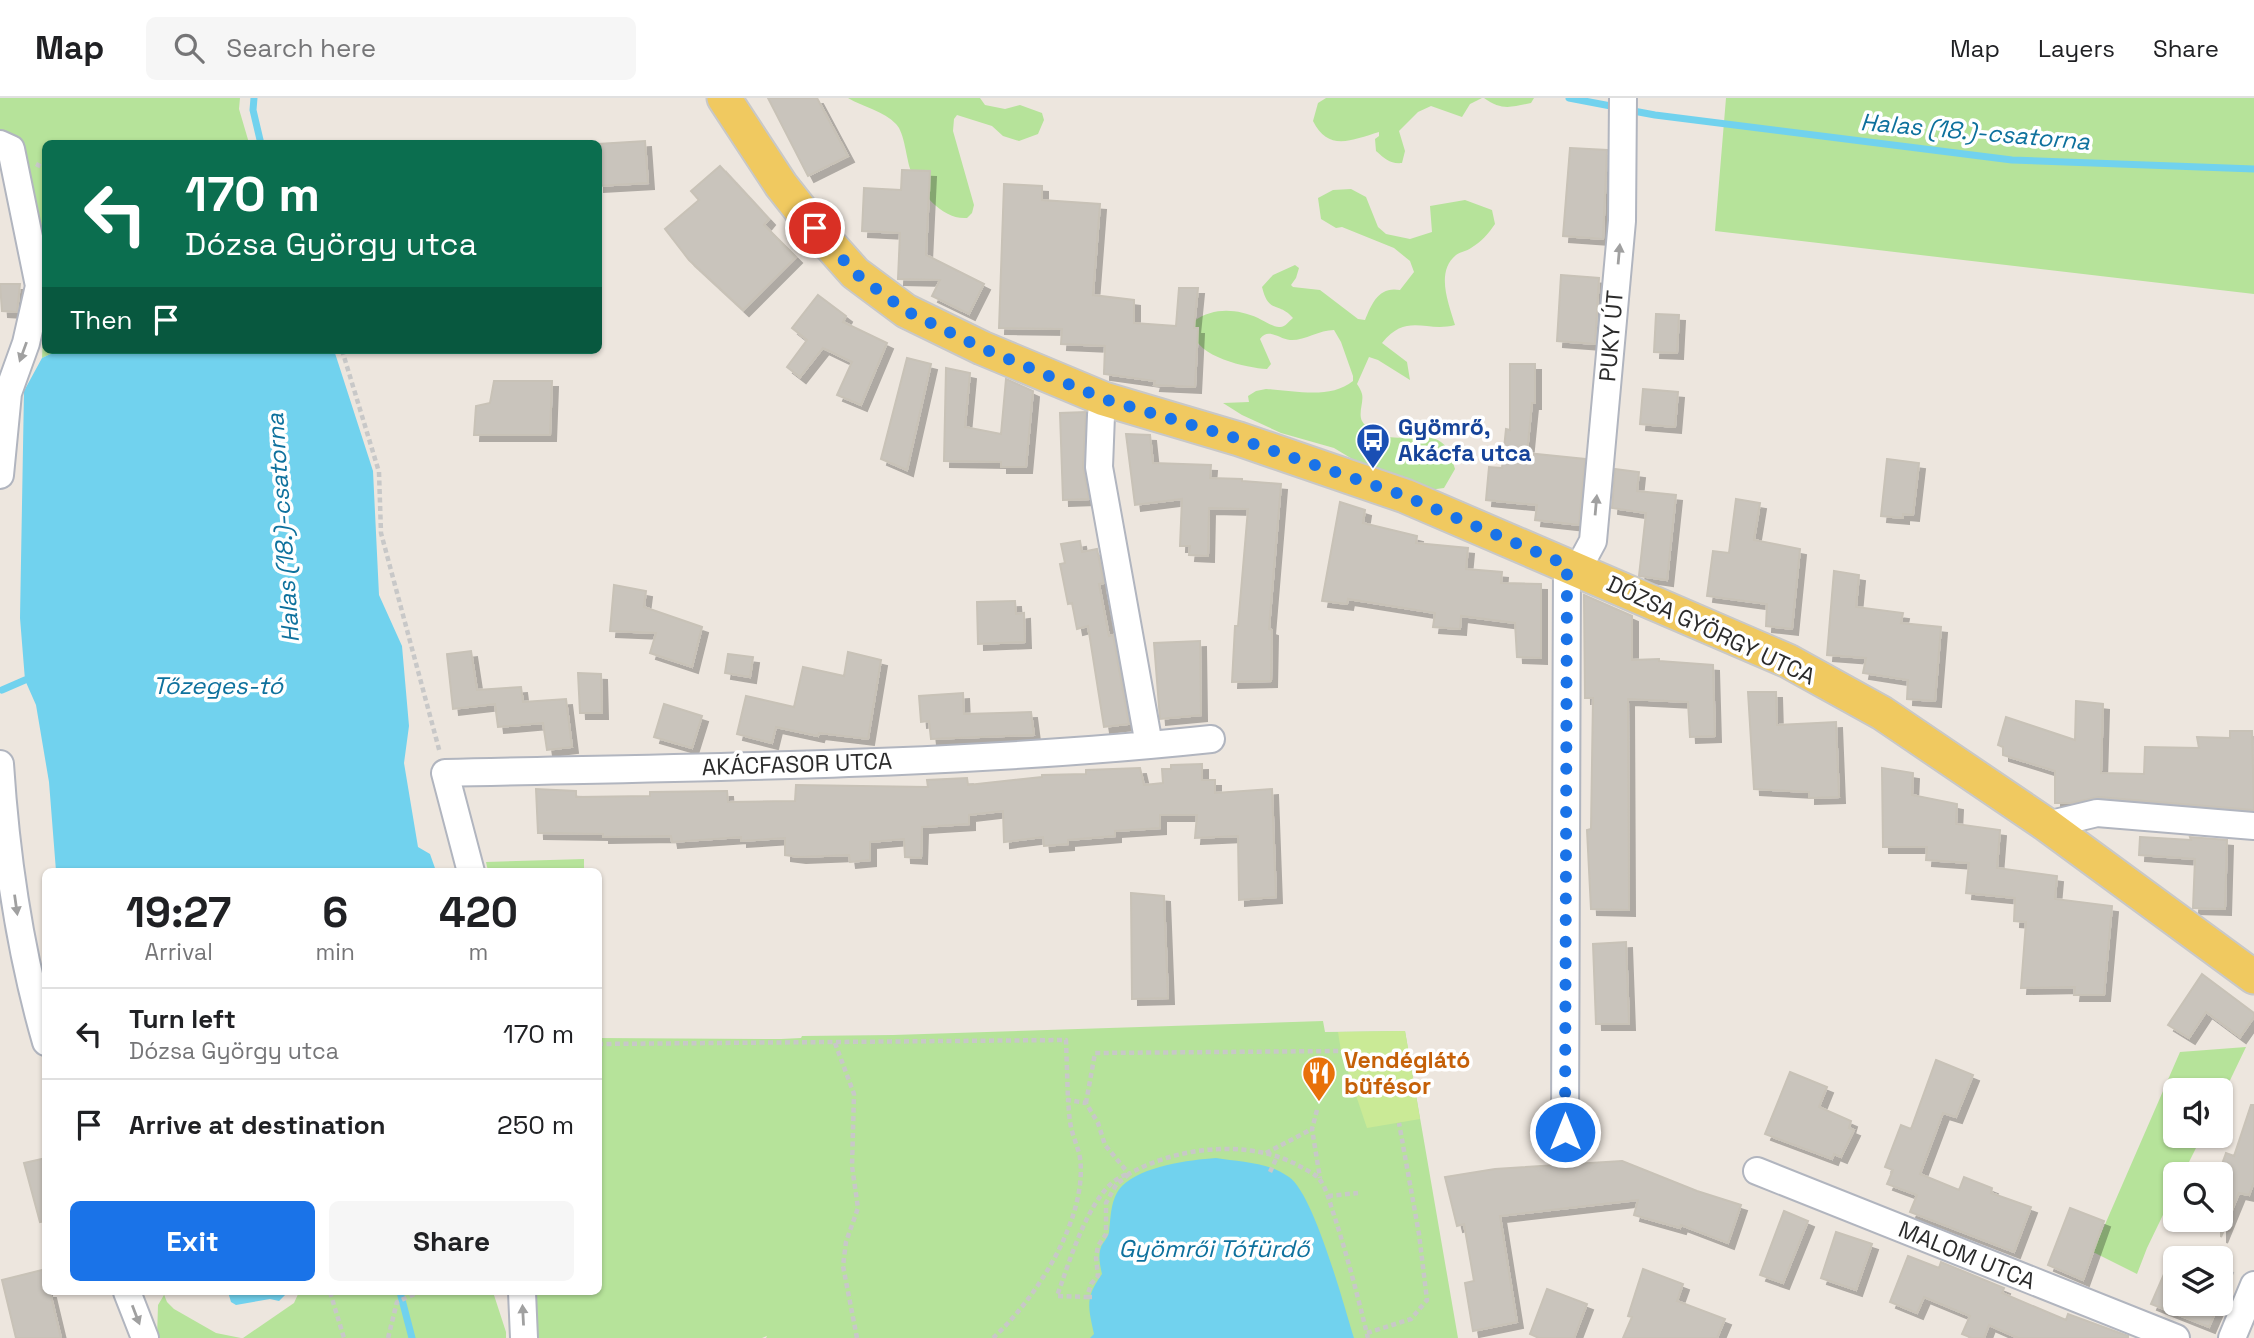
<!DOCTYPE html>
<meta charset="utf-8">
<style>
:root{--surface:#fff;--page:#f6f6f6;--text:#202124;--muted:#757577;--line:#e0e0e0;--accent:#1a73e8}
body{margin:0;font-family:"Space Grotesk",sans-serif;background:var(--page);color:var(--text);height:100vh;display:flex;flex-direction:column;font-size:26px;white-space:nowrap}
*{box-sizing:border-box;margin:0}
p{font-size:23px;color:var(--muted)}
.icon{flex:none;width:38px;height:38px;fill:none;stroke:currentColor;stroke-width:2;stroke-linecap:round;stroke-linejoin:round}
.map{position:relative;flex:1;overflow:hidden}
.sheet{position:absolute;left:42px;top:770px;width:560px;height:427px;display:flex;flex-direction:column;background:var(--surface);border-radius:10px;box-shadow:0 2px 5px #0004}
.sheet>*{flex:none}
.hud{position:absolute;left:42px;top:42px;width:560px;height:214px;border-radius:10px;box-shadow:0 2px 5px #0004;background:#0b6e4f;color:#fff;overflow:hidden}
.controls{position:absolute;left:2163px;top:980px;display:grid;gap:14px}
.controls a{display:grid;place-items:center;width:70px;height:70px;border-radius:10px;background:var(--surface);box-shadow:0 2px 5px #0004;font-size:35px}
.pin{position:absolute;display:grid;place-items:center;width:60px;height:60px;color:#fff;margin:-30px;border:4px solid #fff;border-radius:50%;box-shadow:0 2px 7px #0007}
.me{position:absolute;width:77px;margin:-38px;rotate:0deg;stroke-linejoin:round;filter:drop-shadow(0 0 5px #0008)}
.turn{display:flex;align-items:center;gap:24px;height:147px;padding:0 28px;font-size:32px}
.turn .icon{width:91px;height:91px;stroke-width:2.5}
.turn b{display:block;font-size:49px;line-height:60px}
.then{display:flex;align-items:center;height:66px;padding:0 28px;background:#0003;gap:14px;font-size:26px}
.eta{display:flex;justify-content:space-evenly;align-items:center;height:119px;text-align:center}
.eta b{font-size:42px;font-weight:600;line-height:49px}
.primary-button{display:flex;gap:14px;margin-top:auto;padding:14px 28px}
.primary-button a{flex:1;height:80px;border-radius:10px;background:var(--accent);color:#fff;font-size:28px;font-weight:600;line-height:80px;text-align:center}
.primary-button a+a{background:var(--page);color:var(--text)}
ul{padding:0;list-style:none}
li{display:flex;align-items:center;gap:21px;height:91px;padding:0 28px;border-top:2px solid var(--line)}
li div{flex:1}
li b{display:block;font-size:26px}
li em{font-style:normal}
header{display:flex;align-items:center;gap:42px;box-sizing:border-box;height:98px;padding:0 35px;background:var(--surface);border-bottom:2px solid var(--line)}
header strong{font-size:33px}
nav{display:flex;gap:38px;margin-inline-start:auto;font-size:24px}
.search{width:490px;height:63px;background:var(--page);display:flex;align-items:center;gap:18px;box-sizing:border-box;padding:0 24px;border-radius:10px;color:var(--muted);font-size:26px}
.map>svg:first-child{display:block}
.green{fill:#b6e39a}
.pitch{fill:#caea96}
.water{fill:#71d2ee}
.lines{fill:none;stroke-linecap:round;stroke-linejoin:round}
.stream{stroke:#71d2ee;stroke-width:7}
.building{fill:#c9c4bc;stroke:#c8c2b7;stroke-width:2;filter:url(#shadow)}
.minor-casing{stroke:#b1b5bf;stroke-width:30}
.major-casing{stroke:#c8c8c8;stroke-width:37}
.path{stroke:#c8c8c8;stroke-width:4.5;stroke-dasharray:5 3.5;stroke-linecap:butt}
.minor{stroke:#fff;stroke-width:26}
.major{stroke:#f0c960;stroke-width:33}
.oneway{fill:#a0a0a0}
.route{stroke:#1a73e8;stroke-width:12;stroke-dasharray:0 21.6}
.labels{text-anchor:middle;stroke-width:7;stroke-linejoin:round;paint-order:stroke}
.street-label{font-size:23px;fill:#2b2b2b;stroke:#fff}
.transit-label{font-size:23px;font-weight:bold;fill:#164399;stroke:#fff;text-anchor:start}
.food-label{font-size:23px;font-weight:bold;fill:#c56008;stroke:#fff;text-anchor:start}
.water-label{font-size:24px;font-style:italic;fill:#0e719d;stroke:#fff}
</style>
<header>
<strong>Map</strong>
<div class="search"><svg class="icon" aria-label="search" viewBox="0 0 24 24"><circle cx="10" cy="10" r="6"/><path d="M15 15l6 6"/></svg>Search here</div>
<nav><a>Map</a><a>Layers</a><a>Share</a></nav>
</header>
<div class="map">
<svg width="2254" height="1240" viewBox="0 0 2254 1240">
<defs>
<filter id="shadow"><feDropShadow dx="6" dy="6" stdDeviation="0" flood-color="#0004"/></filter>
</defs>
<rect width="100%" height="100%" fill="#ede6de"/>
<path class="green" d="M0 0H240L239 11 249 45 46 46V252H59L42 260 45 187 0 34Z
M848 0H980L985 7 1005 11 1020 7 1042 15 1044 22 1038 36 1019 43 1003 38 992 28 957 17 954 21 953 33 974 107 972 115 967 120C942 122 920 94 911 73 906 61 905 35 896 26 884 13 863 9 848 0Z
M1326 0H1482L1470 6 1462 19 1431 8 1418 14 1399 33 1405 53 1402 65C1390 66 1385 61 1376 53L1375 41 1379 38V34C1352 42 1328 54 1313 23L1318 5Z
M1484 0H1534L1531 5C1511 9 1502 13 1484 0Z
M1726 0H2254V196L1715 133Z
M1351 91 1366 99 1378 129 1386 136 1410 141 1432 134 1430 108 1465 102 1492 112 1495 126C1489 135 1481 144 1471 150 1467 153 1460 154 1456 157 1435 174 1449 206 1455 227 1426 235 1407 214 1382 245L1407 264 1410 282 1378 262 1369 259 1357 286C1359 289 1361 292 1362 296 1364 304 1358 315 1362 323 1364 327 1367 328 1370 331 1397 352 1428 325 1447 350 1451 355 1453 365 1455 371L1444 390 1429 392 1364 368 1334 350 1281 335 1242 317 1223 305 1249 304 1248 298 1256 293 1266 291C1293 292 1330 302 1353 283V278L1341 244 1334 232C1319 232 1304 243 1290 242 1279 241 1268 229 1260 241L1271 266 1267 271C1247 270 1196 259 1193 234 1192 231 1194 227 1194 223 1214 209 1237 211 1258 220 1264 223 1273 229 1279 229 1285 230 1289 223 1293 220 1278 203 1269 217 1262 189L1273 177 1295 167 1299 170 1296 180 1291 187 1293 189 1320 192 1358 221 1365 222C1372 205 1379 188 1400 192L1414 174 1410 163 1394 150 1342 129 1336 130 1321 121 1318 100 1333 92Z
M584 761V774L488 773 486 764Z
M1323 923 1325 934 1405 933 1458 1240H766L767 1238 762 1240H524L522 1194H598L599 940 781 941 801 940 802 938 893 937Z
M2246 949 2221 1001V992H2175V1038H2202L2183 1076H2175V1092L2147 1150 2137 1176 2093 1154 2180 954Z
M163 1194 167 1204 174 1211 216 1235 241 1240H157L158 1207 164 1197Z
M299 1194H382L384 1196 390 1194H493L506 1234V1240H243L294 1205Z"/>
<path class="pitch" d="M1405 933 1420 1021 1367 1030 1341 953 1338 934Z"/>
<path class="water" d="M59 252H334L373 373 379 497 402 548 409 628 404 665 418 749 430 756 436 773H56L49 684 36 607 25 582 20 520 24 293 42 260Z
M1216 1060C1240 1064 1269 1064 1289 1079 1314 1096 1344 1208 1354 1240H1090L1094 1236C1088 1208 1085 1200 1102 1176 1100 1167 1098 1158 1101 1149 1103 1144 1108 1140 1109 1134 1111 1119 1110 1101 1122 1088 1142 1068 1189 1062 1216 1060Z
M228 1194H288L279 1203 270 1201 236 1207 231 1204Z"/>
<g class="lines">
<path class="stream" d="M254 0 253 12 261 46
M1569 0 1616 9
M1628 12 1655 17 2012 62 2254 71
M2 592 25 582
M400 1194 412 1240"/>
</g>
<path class="building" d="M768 0H817L848 58 808 78Z
M645 43 648 85 598 88V46Z
M1570 50 1607 52 1603 141 1563 138Z
M720 68 769 121 764 127 796 159 743 212 689 162 665 131 699 102 691 93Z
M902 72 930 73 926 157 984 186 969 216 932 198 940 182 898 181 900 135 862 133 864 90 901 92Z
M1004 86 1042 88V102L1100 106 1093 197 1134 202V225L1176 228 1179 190H1198L1194 230H1198L1195 289 1154 287 1155 283 1104 276 1105 248 1061 246 1062 231 999 230Z
M1561 177 1599 180 1595 246 1557 243Z
M0 186H20L17 214 2 213Z
M818 197 846 218 843 224 887 245 861 307 837 297 852 264 823 250 800 279 787 269 807 242 792 230Z
M1656 216 1679 217 1677 255 1654 254Z
M907 260 931 266 907 372 881 361Z
M1510 266H1535V305H1532L1527 355 1585 361 1579 427 1535 422 1537 407 1486 402 1489 369 1502 370 1506 331 1510 332Z
M946 270 970 275 965 329 1001 336 1006 281 1033 293 1026 369H1001V364L944 363Z
M494 283H552L550 337H474L476 308 490 305Z
M1643 291 1678 294 1675 329 1640 326Z
M1086 314 1083 369 1089 401 1063 402 1060 315Z
M1126 336 1150 337 1153 365 1211 367 1210 380 1242 381V383L1281 386 1269 531 1272 532 1271 583 1232 584 1235 528H1238L1248 411 1209 410 1208 458 1189 457 1190 448H1180L1182 401 1135 407Z
M1887 361 1919 365 1913 417 1903 416V420L1881 418Z
M1615 371 1639 374 1637 393 1676 397 1667 482 1639 478 1646 415 1612 410Z
M1736 401 1760 405 1754 442 1800 451 1792 531 1766 528 1767 506 1707 498 1713 453 1729 455Z
M1340 404 1365 412 1363 425 1417 438 1416 445 1468 450 1466 471 1502 474 1501 485 1541 486V560L1517 559 1515 525 1461 518 1460 531 1433 529 1435 515 1348 501 1347 506 1322 503Z
M1080 443 1082 454 1097 451 1104 485 1099 486 1109 538 1113 537 1129 626 1104 629 1088 528 1077 531 1072 505 1068 506 1060 466 1065 465 1061 446Z
M1834 473 1859 477 1856 509 1903 515 1901 525 1941 529 1935 603 1907 601 1908 582 1863 575 1866 560 1827 557Z
M614 487 646 493 644 509 702 529 692 569 650 555 656 535 610 533Z
M1584 497 1632 518V562L1659 561V563L1713 567 1715 638 1690 639 1688 604 1628 601 1629 812 1591 811 1587 732 1591 731 1593 600H1585Z
M1015 503 1016 516 1024 515 1025 544 978 546 977 504Z
M1200 543 1201 617 1160 621 1154 545Z
M471 553 477 592 521 589 523 604 566 601 572 649 547 652 543 625 498 629 495 606 453 611 447 556Z
M848 554 881 562 868 641 819 635 818 638 776 629 772 645 737 636 746 598 794 609 803 569 844 578Z
M728 556 753 559 750 579 725 575Z
M578 575 601 576 602 615H580Z
M1748 594H1776L1777 627 1836 624 1839 699 1809 700V694L1754 691Z
M963 595 964 616 1031 614 1034 637 931 641 929 623 921 624 919 598Z
M2076 603 2103 606 2101 675 2144 676 2145 649 2199 650 2197 639 2230 640V633H2252L2254 712 2098 699 2071 705H2055V673L2003 657V649L1998 647 2006 619 2075 642Z
M664 606 702 618 692 650 654 639Z
M1202 666V682H1215V695L1272 691 1276 799 1239 802 1238 738 1195 740 1197 717H1160V730L1115 733V738L1068 742V746L1044 748 1043 739 1004 744 1003 713 969 717V726L922 729 921 760 905 759 904 741 870 744V762L850 764 849 757 800 759 785 757V740L741 743V739L672 744 671 738 603 739V736L538 735 536 691 576 693V699L650 698V694L727 693 728 704 795 703 796 687 928 689 927 682 967 680 968 687 1042 679V677L1086 676V672L1140 670 1144 687 1163 685 1162 671H1171V667Z
M1882 670 1913 675 1912 697 1957 706 1956 726 2000 732 1997 770 2057 778 2055 801 2112 808 2104 897H2074L2075 889 2021 890 2026 824 2014 823 2015 800 1966 795 1969 765 1926 762 1927 749H1883Z
M2140 739 2191 742 2190 739 2227 742 2225 811 2193 810 2195 761 2139 757Z
M1131 795 1164 798 1168 900 1132 901Z
M1626 844 1629 926H1596L1593 846Z
M2202 876 2254 915V919L2240 939 2206 914 2189 940 2168 927Z
M1936 962 1973 977 1956 1019 1943 1015 1920 1076 1959 1092 1964 1079 1992 1090 1991 1095 2031 1109 2014 1154 1910 1114 1917 1097 1887 1086 1893 1072 1885 1069 1901 1027 1911 1031Z
M1790 974 1827 989 1819 1009 1851 1023 1849 1030 1854 1032 1841 1059 1834 1056 1832 1061 1765 1036Z
M2251 1007H2254V1084L2249 1097 2239 1095 2221 1139V1069L2226 1055 2234 1058Z
M46 1060V1123L40 1124 24 1065Z
M1622 1063 1697 1093 1741 1107 1728 1145 1681 1127 1680 1130 1634 1117 1638 1102 1500 1118 1517 1224 1473 1233 1465 1185 1474 1183 1464 1126 1457 1128 1445 1079 1495 1071Z
M2070 1110 2104 1123 2083 1182 2048 1167Z
M1784 1113 1808 1123 1783 1185 1760 1177Z
M1836 1134 1872 1146 1856 1192 1821 1180Z
M2175 1151V1206H2219L2209 1229 2151 1206Z
M1908 1158 1939 1170 1941 1164 2004 1190 2002 1195 2066 1222 2068 1216 2128 1238V1240H2018L1989 1227 1984 1240H1972L1962 1236 1970 1218 1924 1199 1917 1215 1890 1204Z
M46 1171V1194H50L61 1240H16L2 1182Z
M1643 1171 1683 1186 1677 1203 1725 1221 1717 1240H1623L1632 1219 1628 1218Z
M1547 1191 1587 1206 1574 1240H1539L1530 1236Z"/>
<g class="lines">
<g class="minor-casing">
<path id="minor" d="M0 46 11 51 39 188 26 245 8 295 0 377
M1104 301 1101 317 1099 369 1149 647
M1578 471 1593 443 1622 123 1623 0
M0 666C6 759 20 854 46 944
M2047 727 2097 715 2254 728
M471 774 445 675C700 669 957 668 1211 641
M1565 1034 1567 467
M1757 1073 2176 1240
M127 1194 145 1240
M522 1194 524 1240
M2232 1240 2254 1187"/>
</g>
<g class="major-casing">
<path id="major" d="M724 0 781 87 815 130 855 175 906 213 982 250 1104 301 1239 341 1405 398 1788 563 1882 615 2047 727 2254 879"/>
</g>
<path class="path" d="M36 66 46 71
M342 252 379 374 381 435 440 655
M835 945 854 996 852 1068 858 1110 846 1144 843 1168 857 1240
M598 946 1066 942 1068 1002
M1086 1005 1095 955 1341 953
M1317 1012 1312 1031 1320 1080
M1266 1055 1312 1031
M1270 1074 1277 1059
M1129 1076 1116 1087 1106 1105V1136L1098 1148 1096 1160 1098 1178 1091 1186 1087 1199 1057 1198C1069 1166 1092 1083 1129 1076Z
M1328 1098 1358 1095
M2185 1159V1156L2196 1160
M2221 1171 2235 1177
M330 1194 344 1240
M1087 1199H1094
M1367 1235 1411 1221 1427 1202 1419 1136 1399 1025
M388 1240 397 1204 419 1194
M993 1240C1036 1201 1088 1120 1080 1060 1078 1049 1073 1039 1071 1029 1069 1020 1069 1011 1068 1002L1086 1005 1098 1025 1105 1047 1129 1076C1178 1048 1252 1040 1303 1070 1308 1073 1317 1077 1320 1082 1327 1091 1330 1106 1334 1117 1347 1157 1358 1199 1368 1240"/>
<use href="#minor" class="minor"/>
<use href="#major" class="major"/>
</g>
<defs><path id="oneway-solid" d="M-6-.8H1V-3.2L6.5 0L1 3.2V.8H-6Z" transform="scale(1.75)"/></defs>
<g class="oneway">
<use href="#oneway-solid" transform="translate(1619 156) rotate(-85)"/>
<use href="#oneway-solid" transform="translate(23 254) rotate(110)"/>
<use href="#oneway-solid" transform="translate(1596 407) rotate(-85)"/>
<use href="#oneway-solid" transform="translate(16 807) rotate(82)"/>
<use href="#oneway-solid" transform="translate(136 1217) rotate(69)"/>
<use href="#oneway-solid" transform="translate(523 1217) rotate(-93)"/>
</g>
<g class="lines">
<path class="route" d="M815 130 855 175 906 213 982 250 1104 301 1239 341 1405 398 1567 467 1565 1034"/>
</g>
<defs>
<g id="bus-pin" transform="scale(1.75)"><path d="M0 17L-7.5 6A9.5 9.5 0 1 1 7.5 6Z" fill="#1a4fb4" stroke="#fff"/><path d="M-5-6H5V4H4V6H2V4H-2V6H-4V4H-5ZM-3.5-4V0h7V-4ZM-3.5 1.2v1.5H-2V1.2ZM2 1.2v1.5H3.5V1.2Z" fill="#fff"/></g>
<g id="restaurant-pin" transform="scale(1.75)"><path d="M0 17L-7.5 6A9.5 9.5 0 1 1 7.5 6Z" fill="#e8710a" stroke="#fff"/><path d="M-5-6h1v4h1v-4h1v4h1v-4h1v5L-1.5 .5V6h-2V.5L-5-1ZM5-6V6H3V1.5H1.5Q1.5-4 5-6Z" fill="#fff"/></g>
</defs>
<g fill-rule="evenodd">
<use href="#bus-pin" x="1373" y="342"/>
<use href="#restaurant-pin" x="1319" y="975"/>
</g>
<g class="labels">
<g class="street-label">
<text transform="translate(1611 238) rotate(-85)" y="8">PUKY ÚT</text>
<text transform="translate(1711 532) rotate(25)" y="8">DÓZSA GYÖRGY UTCA</text>
<text transform="translate(797 666) rotate(-2)" y="8">AKÁCFASOR UTCA</text>
<text transform="translate(1967 1157) rotate(22)" y="8">MALOM UTCA</text>
</g>
<g class="transit-label">
<text x="1398" y="337">Gyömrő,<tspan x="1398" dy="26">Akácfa utca</tspan></text>
</g>
<g class="food-label">
<text x="1344" y="970">Vendéglátó<tspan x="1344" dy="26">büfésor</tspan></text>
</g>
<g class="water-label">
<text transform="translate(1975 34) rotate(5)" y="8">Halas (18.)-csatorna</text>
<text transform="translate(283 430) rotate(-94)" y="8">Halas (18.)-csatorna</text>
<text x="218" y="596">Tőzeges-tó</text>
<text x="1214" y="1159">Gyömrői Tófürdő</text>
</g>
</g>
</svg>
<div class="controls">
<a><svg class="icon" aria-label="sound" viewBox="0 0 24 24"><path d="M4 9h4l5-4v14l-5-4H4zM17 9q2 3 0 6"/></svg></a>
<a><svg class="icon" aria-label="search" viewBox="0 0 24 24"><circle cx="10" cy="10" r="6"/><path d="M15 15l6 6"/></svg></a>
<a><svg class="icon" aria-label="layers" viewBox="0 0 24 24"><path d="M12 4l9 5-9 5-9-5zM3 14l9 5 9-5"/></svg></a>
</div>
<div class="pin" style="left:815px;top:130px;background:#d93025"><svg class="icon" aria-label="arrive" viewBox="0 0 24 24"><path d="M6 21V4h12l-3 4 3 4H6"/></svg></div>
<svg class="me" style="left:1565px;top:1034px" viewBox="-20 -20 40 40"><circle r="17" fill="#1a73e8" stroke="#fff" stroke-width="3"/><path d="M0-11L8 9 0 5-8 9z" fill="#fff"/></svg>
<div class="hud">
<div class="turn"><svg class="icon" aria-label="left" viewBox="0 0 24 24"><path d="M17 20v-9H6M10 6l-5 5 5 5"/></svg><div><b>170 m</b>Dózsa György utca</div></div>
<div class="then">Then<svg class="icon" aria-label="arrive" viewBox="0 0 24 24"><path d="M6 21V4h12l-3 4 3 4H6"/></svg></div>
</div>
<section class="sheet">
<div class="eta">
<div><b>19:27</b><p>Arrival</p></div>
<div><b>6</b><p>min</p></div>
<div><b>420</b><p>m</p></div>
</div>
<ul>
<li><svg class="icon" aria-label="left" viewBox="0 0 24 24"><path d="M17 20v-9H6M10 6l-5 5 5 5"/></svg><div><b>Turn left</b><p>Dózsa György utca</p></div><em>170 m</em></li>
<li><svg class="icon" aria-label="arrive" viewBox="0 0 24 24"><path d="M6 21V4h12l-3 4 3 4H6"/></svg><div><b>Arrive at destination</b></div><em>250 m</em></li>
</ul>
<div class="primary-button"><a>Exit</a><a>Share</a></div>
</section>
</div>
